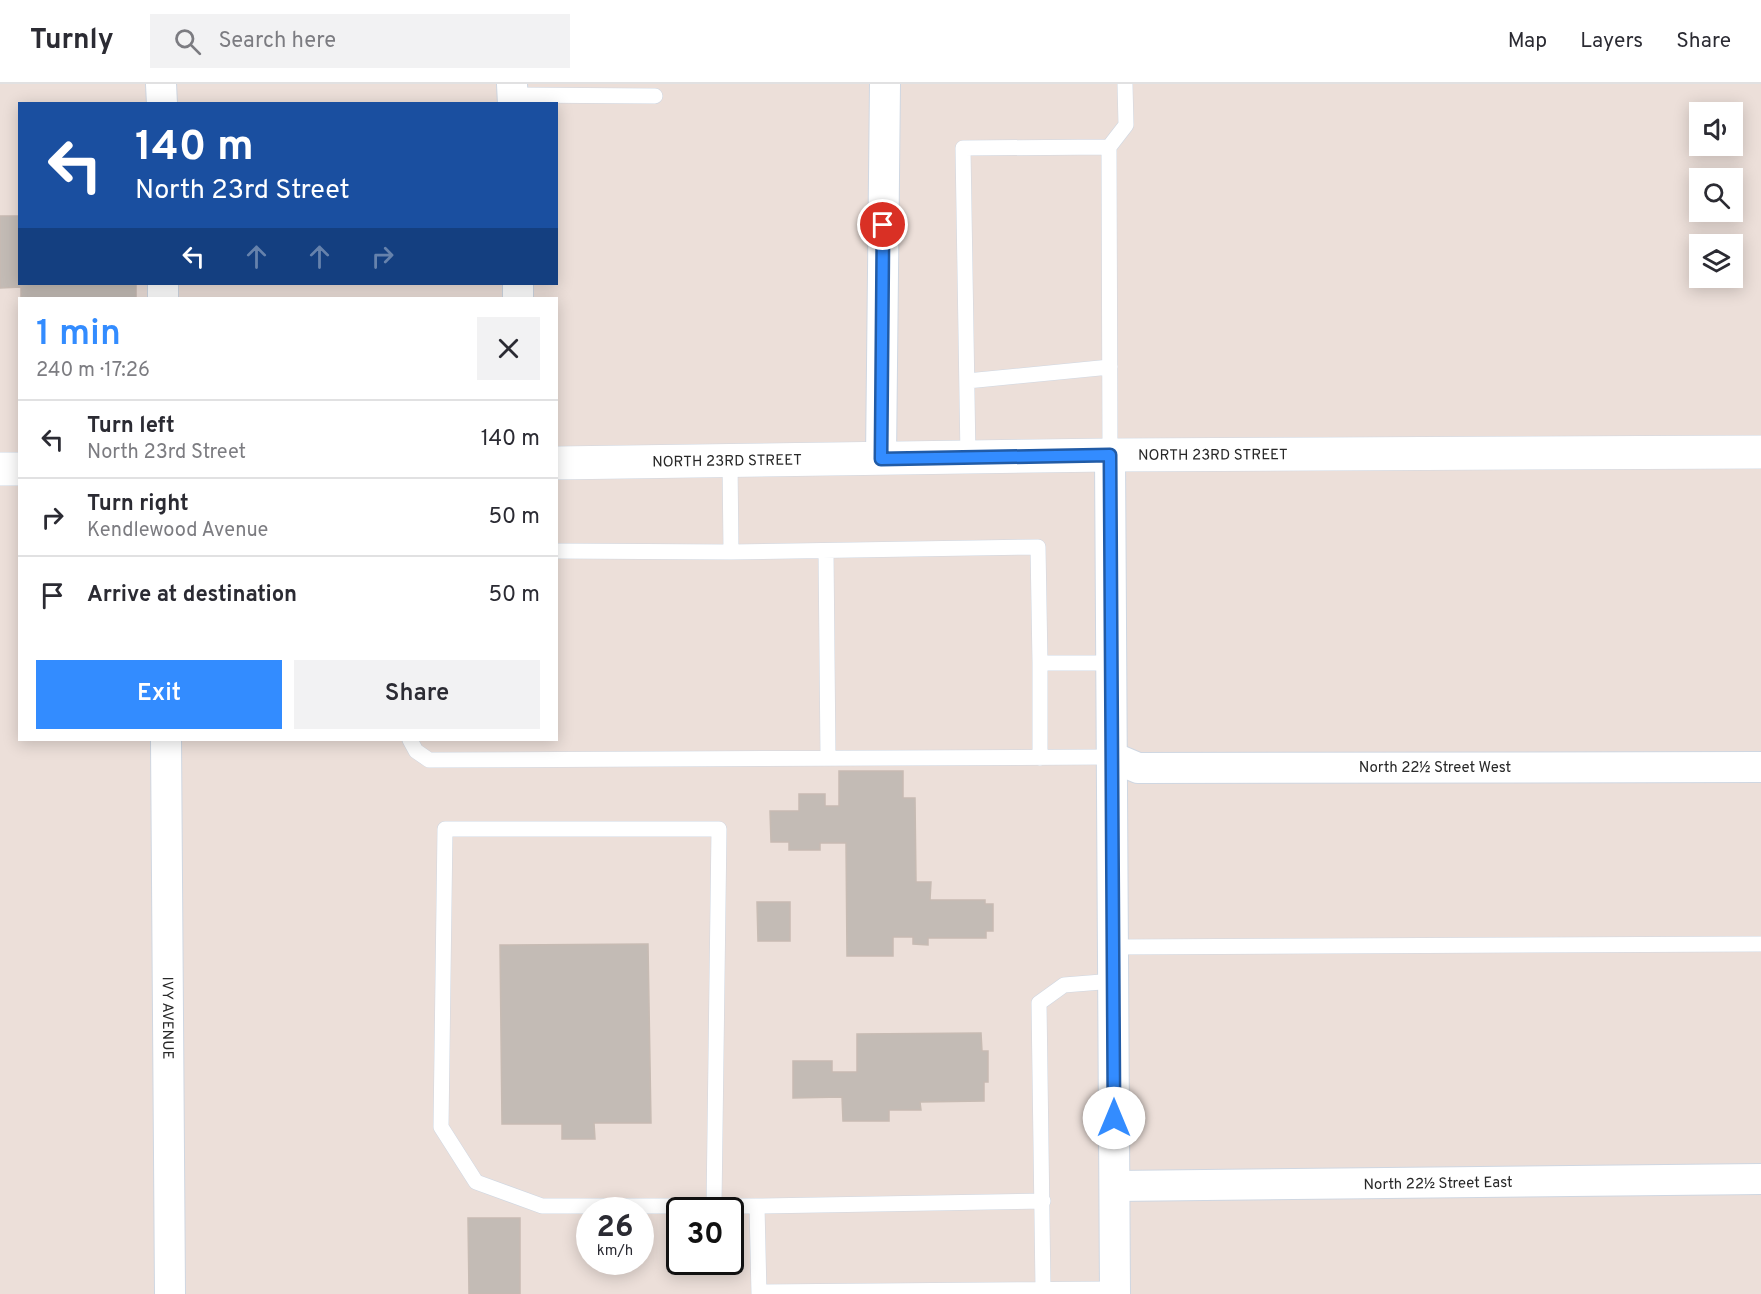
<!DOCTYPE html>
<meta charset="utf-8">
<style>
:root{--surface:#fff;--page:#f2f2f3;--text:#2b2b33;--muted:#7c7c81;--line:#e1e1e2;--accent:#338cff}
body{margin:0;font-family:Overpass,sans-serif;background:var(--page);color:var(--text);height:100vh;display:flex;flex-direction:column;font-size:22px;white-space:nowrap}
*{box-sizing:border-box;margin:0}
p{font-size:20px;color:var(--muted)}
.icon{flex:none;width:33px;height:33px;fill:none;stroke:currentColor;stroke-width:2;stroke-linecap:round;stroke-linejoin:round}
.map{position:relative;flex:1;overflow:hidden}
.panel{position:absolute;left:18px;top:213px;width:540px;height:444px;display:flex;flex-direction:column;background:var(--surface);border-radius:0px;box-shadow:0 3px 15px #0003}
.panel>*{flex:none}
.banner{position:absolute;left:18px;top:18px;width:540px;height:183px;border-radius:0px;box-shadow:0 3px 15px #0003;background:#1a4fa0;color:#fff;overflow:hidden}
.fabs{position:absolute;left:1689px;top:18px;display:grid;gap:12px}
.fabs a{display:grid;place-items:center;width:54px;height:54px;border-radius:0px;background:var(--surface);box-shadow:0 3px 15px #0003;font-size:30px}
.speed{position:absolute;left:576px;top:1113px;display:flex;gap:12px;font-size:30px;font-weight:700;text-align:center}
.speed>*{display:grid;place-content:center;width:78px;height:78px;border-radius:50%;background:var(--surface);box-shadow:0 3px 15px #0003;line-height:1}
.speed small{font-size:15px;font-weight:400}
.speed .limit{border:3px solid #111;border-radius:9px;background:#fff;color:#111}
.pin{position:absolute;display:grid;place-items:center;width:51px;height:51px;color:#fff;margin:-26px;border:3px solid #fff;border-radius:50%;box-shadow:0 2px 6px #0007}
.me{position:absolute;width:66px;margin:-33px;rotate:0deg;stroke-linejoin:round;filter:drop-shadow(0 0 4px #0008)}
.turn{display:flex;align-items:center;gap:21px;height:126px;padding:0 18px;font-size:27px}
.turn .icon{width:78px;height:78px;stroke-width:2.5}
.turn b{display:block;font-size:42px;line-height:51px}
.lanes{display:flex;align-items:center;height:57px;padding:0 18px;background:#0003;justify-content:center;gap:30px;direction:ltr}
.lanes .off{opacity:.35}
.round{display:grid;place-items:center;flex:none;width:63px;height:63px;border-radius:0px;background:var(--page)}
.summary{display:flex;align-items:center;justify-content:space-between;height:102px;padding:0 18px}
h1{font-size:36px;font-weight:600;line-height:45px;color:var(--accent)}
.action{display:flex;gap:12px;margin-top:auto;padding:12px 18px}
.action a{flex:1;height:69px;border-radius:0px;background:var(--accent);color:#fff;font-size:24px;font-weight:600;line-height:69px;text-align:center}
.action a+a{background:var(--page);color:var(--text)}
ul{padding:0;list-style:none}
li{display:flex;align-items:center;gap:18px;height:78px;padding:0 18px;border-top:2px solid var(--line)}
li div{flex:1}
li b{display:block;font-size:22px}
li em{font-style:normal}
header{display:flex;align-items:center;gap:36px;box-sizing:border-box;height:84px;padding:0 30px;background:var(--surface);border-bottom:2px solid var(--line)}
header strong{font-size:28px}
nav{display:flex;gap:33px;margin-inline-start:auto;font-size:21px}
.search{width:420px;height:54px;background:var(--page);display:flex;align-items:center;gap:15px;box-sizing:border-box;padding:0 21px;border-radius:0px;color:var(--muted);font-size:22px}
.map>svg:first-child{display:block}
.building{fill:#c3bbb5;stroke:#c7bbb3;stroke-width:1.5}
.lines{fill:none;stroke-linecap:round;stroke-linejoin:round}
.lane-casing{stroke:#cfd7e2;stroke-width:16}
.street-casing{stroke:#cfd7e2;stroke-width:32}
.secondary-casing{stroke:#cfd7e2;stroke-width:34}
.lane{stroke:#fff;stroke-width:15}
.street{stroke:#fff;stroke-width:30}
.secondary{stroke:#fff;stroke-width:33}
.route-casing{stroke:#215ba6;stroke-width:15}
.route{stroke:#338cff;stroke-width:10}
.labels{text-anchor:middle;stroke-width:6;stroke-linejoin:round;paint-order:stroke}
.street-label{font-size:15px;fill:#282828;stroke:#fff}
</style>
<header>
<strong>Turnly</strong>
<div class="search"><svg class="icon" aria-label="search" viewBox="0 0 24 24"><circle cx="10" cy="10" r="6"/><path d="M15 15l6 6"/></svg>Search here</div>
<nav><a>Map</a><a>Layers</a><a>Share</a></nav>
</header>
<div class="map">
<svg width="1761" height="1210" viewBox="0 0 1761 1210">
<rect width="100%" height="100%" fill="#ecdfd9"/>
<path class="building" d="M0 132H20V200H136V214H21V203L0 204Z
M839 687H903V714H915L916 798H931L930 816H985V820H993V847H986V854H928V861L913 860V853H893V872H847L846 759H820V766H789V758H771L770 727H799V710H825V722H839Z
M757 818H790V857H758Z
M648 860 651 1039H594L595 1055H562V1040H502L500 861Z
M981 949 982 967H988V998H984V1017L920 1018 921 1026H889V1037H843L842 1013 793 1014V977H832V988H857V950Z
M468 1134H520V1210H469Z"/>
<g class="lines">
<g class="lane-casing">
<path id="lane" d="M513 11 655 12
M1109 63 1126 41 1125 0
M967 297 1110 283
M968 373 963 64 1109 63 1110 371
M730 377 731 468
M556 467 731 468 1038 463 1040 579V674
M826 467 828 674
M1040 579H1111
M410 656 416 667 429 676 1112 673
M1113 863 1761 860
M714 1122 719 745H445L441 1043 476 1098 542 1122H757L1043 1117
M757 1122 759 1210
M1043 1205 1039 919 1064 901 1114 897
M759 1208 1115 1205"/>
</g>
<g class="street-casing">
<g id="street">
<path d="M161 0 162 20"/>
<path d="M512 0 513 20"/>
<path d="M163 200V214"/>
<path d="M518 200V214"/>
<path d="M1110 371 1115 1210"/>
<path d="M881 375 885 0"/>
<path id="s1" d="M166 656 170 1210"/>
<path d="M1112 673 1138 684 1761 683"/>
<path d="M1115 1102 1761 1095"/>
</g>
</g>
<g class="secondary-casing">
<g id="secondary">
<path id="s2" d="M556 379 1110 371 1761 368"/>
<path d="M0 385H20"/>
</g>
</g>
<use href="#lane" class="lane"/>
<use href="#street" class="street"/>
<use href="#secondary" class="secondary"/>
</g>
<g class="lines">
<g class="route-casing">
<path id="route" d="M883 141 881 375 1110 371 1114 1034"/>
</g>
<use href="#route" class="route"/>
</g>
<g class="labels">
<g class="street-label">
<text dy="5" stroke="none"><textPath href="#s2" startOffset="657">NORTH 23RD STREET</textPath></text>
<text dy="5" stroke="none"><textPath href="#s2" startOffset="171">NORTH 23RD STREET</textPath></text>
<text x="1435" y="688">North 22½ Street West</text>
<text dy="5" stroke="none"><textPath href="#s1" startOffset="278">IVY AVENUE</textPath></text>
<text transform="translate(1438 1099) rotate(-1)" y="5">North 22½ Street East</text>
</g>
</g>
</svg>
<div class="fabs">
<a><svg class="icon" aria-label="sound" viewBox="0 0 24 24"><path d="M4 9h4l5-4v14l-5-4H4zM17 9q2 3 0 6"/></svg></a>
<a><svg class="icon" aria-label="search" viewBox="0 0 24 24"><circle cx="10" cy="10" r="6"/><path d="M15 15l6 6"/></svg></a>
<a><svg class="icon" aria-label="layers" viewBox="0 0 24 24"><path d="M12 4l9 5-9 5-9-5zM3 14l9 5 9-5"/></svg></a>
</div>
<div class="speed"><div>26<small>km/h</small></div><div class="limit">30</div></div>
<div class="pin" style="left:883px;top:141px;background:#d93025"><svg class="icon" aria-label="arrive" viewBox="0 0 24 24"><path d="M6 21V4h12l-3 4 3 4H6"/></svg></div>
<svg class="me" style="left:1114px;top:1034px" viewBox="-20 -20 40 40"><circle r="19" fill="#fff"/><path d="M0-13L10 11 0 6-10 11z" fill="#338cff"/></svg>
<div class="banner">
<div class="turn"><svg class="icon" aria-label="left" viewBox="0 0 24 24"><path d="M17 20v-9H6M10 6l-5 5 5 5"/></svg><div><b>140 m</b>North 23rd Street</div></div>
<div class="lanes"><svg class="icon" aria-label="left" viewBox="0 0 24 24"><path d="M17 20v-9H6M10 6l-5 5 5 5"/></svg><svg class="icon off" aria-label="ahead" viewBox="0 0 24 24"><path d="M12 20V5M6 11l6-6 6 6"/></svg><svg class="icon off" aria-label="ahead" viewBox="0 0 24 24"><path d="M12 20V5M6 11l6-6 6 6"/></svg><svg class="icon off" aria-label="right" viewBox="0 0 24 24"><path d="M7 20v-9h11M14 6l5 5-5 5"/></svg></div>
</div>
<section class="panel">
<div class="summary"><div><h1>1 min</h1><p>240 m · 17:26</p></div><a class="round"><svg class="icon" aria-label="close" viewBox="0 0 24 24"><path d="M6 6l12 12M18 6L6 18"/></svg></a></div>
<ul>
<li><svg class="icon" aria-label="left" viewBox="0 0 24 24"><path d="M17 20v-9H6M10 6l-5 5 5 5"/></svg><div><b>Turn left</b><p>North 23rd Street</p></div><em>140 m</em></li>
<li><svg class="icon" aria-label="right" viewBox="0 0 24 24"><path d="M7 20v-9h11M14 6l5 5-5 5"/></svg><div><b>Turn right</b><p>Kendlewood Avenue</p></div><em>50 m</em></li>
<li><svg class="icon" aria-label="arrive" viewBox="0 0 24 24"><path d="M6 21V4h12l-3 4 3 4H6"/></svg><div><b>Arrive at destination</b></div><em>50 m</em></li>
</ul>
<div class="action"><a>Exit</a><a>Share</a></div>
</section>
</div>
